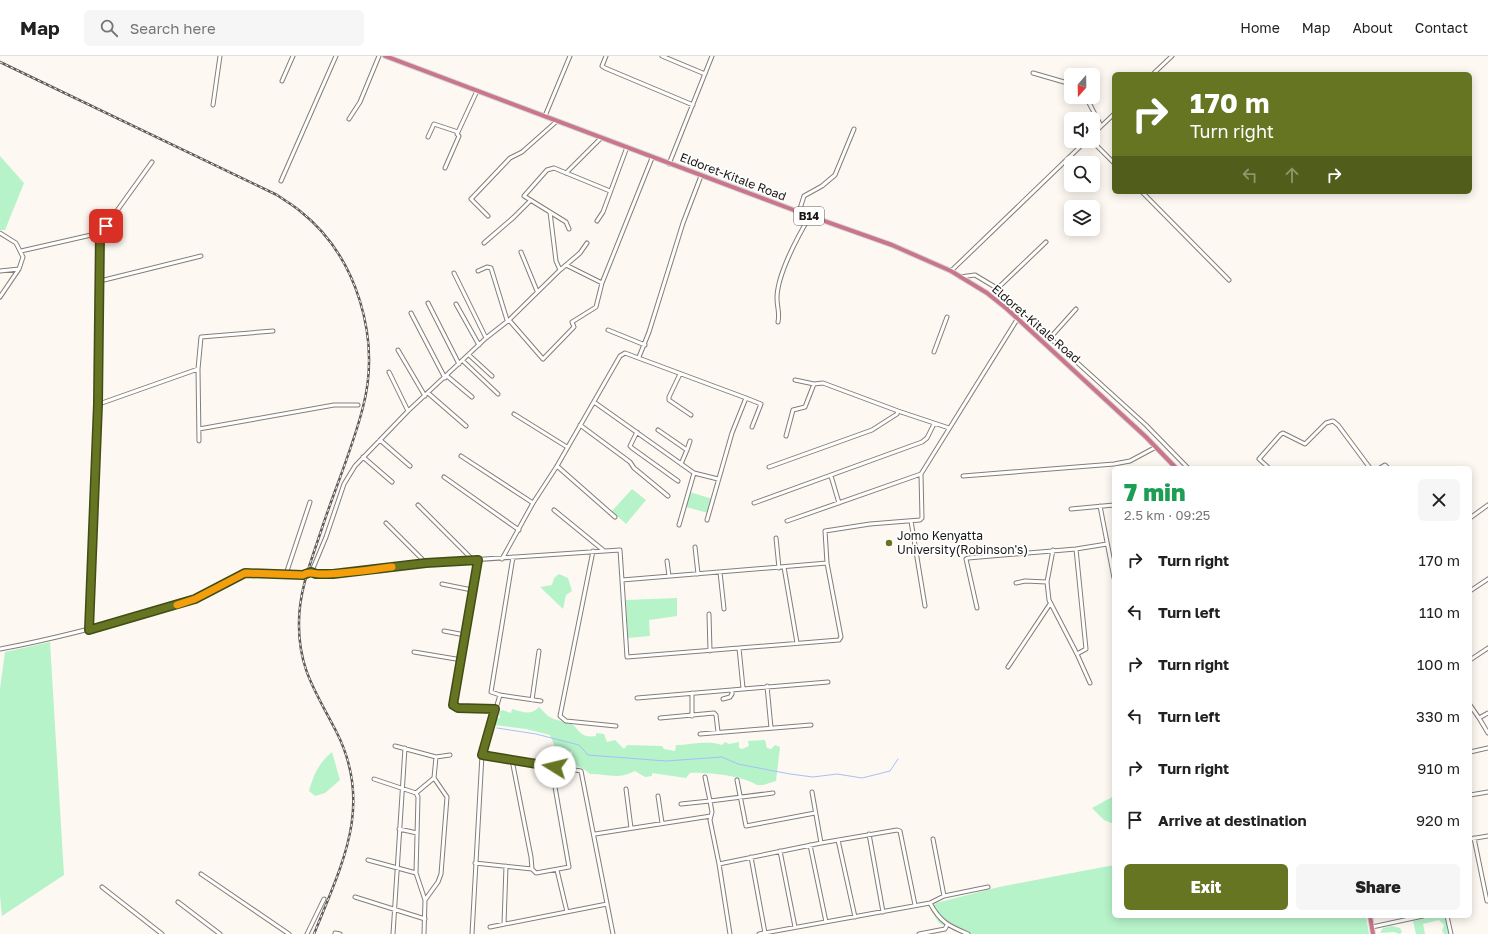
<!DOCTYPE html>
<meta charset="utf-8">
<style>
:root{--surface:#fff;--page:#f6f6f6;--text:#222;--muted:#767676;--line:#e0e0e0;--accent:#667522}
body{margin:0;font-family:"Golos Text",sans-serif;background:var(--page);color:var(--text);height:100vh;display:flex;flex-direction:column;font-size:15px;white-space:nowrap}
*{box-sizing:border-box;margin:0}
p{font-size:13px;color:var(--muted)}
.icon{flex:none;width:22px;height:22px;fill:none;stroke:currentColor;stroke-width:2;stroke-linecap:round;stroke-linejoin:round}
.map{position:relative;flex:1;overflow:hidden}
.details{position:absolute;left:1112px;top:410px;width:360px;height:452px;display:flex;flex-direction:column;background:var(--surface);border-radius:6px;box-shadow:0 2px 10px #0003}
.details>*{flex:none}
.top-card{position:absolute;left:1112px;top:16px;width:360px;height:122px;border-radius:6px;box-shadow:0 2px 10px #0003;background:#667522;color:#fff;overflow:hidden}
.needle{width:26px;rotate:200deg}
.fabs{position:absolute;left:1064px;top:12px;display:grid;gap:8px}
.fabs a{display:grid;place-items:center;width:36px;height:36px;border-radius:6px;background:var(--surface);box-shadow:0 2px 10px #0003;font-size:20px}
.pin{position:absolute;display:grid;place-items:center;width:34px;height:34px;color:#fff;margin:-17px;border-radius:8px;box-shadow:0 2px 6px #0006}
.me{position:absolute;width:44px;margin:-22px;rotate:279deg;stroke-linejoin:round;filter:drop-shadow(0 0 3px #0008)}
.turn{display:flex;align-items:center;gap:14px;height:84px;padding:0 12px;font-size:18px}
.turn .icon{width:52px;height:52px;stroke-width:2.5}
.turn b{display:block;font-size:28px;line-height:34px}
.lanes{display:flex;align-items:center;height:38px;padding:0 12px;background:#0003;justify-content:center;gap:20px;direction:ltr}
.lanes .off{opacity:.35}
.round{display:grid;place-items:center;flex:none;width:42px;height:42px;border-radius:6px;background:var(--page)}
.overview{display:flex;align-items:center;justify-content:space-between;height:68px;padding:0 12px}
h1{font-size:24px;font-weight:800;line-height:30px;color:#1e9e55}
.primary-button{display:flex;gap:8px;margin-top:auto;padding:8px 12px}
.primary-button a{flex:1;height:46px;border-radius:6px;background:var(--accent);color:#fff;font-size:16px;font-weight:800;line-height:46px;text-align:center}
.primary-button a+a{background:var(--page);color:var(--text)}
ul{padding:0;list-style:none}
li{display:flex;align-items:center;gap:12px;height:52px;padding:0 12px}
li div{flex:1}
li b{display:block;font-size:15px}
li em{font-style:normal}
header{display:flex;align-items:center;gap:24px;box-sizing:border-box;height:56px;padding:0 20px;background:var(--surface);border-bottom:1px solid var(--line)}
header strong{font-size:19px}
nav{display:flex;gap:22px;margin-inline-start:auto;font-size:14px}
.search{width:280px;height:36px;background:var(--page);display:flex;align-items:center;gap:10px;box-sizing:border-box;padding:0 14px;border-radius:6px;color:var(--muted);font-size:15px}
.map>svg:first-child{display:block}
.green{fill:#b6f3c9}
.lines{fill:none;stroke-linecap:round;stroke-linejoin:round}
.stream{stroke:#a4c0fb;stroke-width:1}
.minor-casing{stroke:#847e79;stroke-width:5}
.highway-casing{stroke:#d6d5d5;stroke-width:6}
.minor{stroke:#fff;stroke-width:3}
.highway{stroke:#c9768c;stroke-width:4}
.rail-casing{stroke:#5e5a57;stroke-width:2.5}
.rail{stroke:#fff;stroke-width:1;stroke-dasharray:3;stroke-linecap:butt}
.route-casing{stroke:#424c16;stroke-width:10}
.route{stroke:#667522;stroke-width:7}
.slow{stroke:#f59e0b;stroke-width:7}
.poi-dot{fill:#667522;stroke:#fff;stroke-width:1.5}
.labels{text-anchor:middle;stroke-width:3.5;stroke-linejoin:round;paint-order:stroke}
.shield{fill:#fff;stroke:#5f5d5b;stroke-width:1}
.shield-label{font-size:11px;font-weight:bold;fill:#1a1715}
.street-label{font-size:12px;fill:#1a1715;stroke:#fff}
.poi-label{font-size:12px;fill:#1a1715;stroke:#fff;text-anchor:start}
</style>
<header>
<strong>Map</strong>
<div class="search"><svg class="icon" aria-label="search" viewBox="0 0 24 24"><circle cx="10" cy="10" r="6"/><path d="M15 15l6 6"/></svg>Search here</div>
<nav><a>Home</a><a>Map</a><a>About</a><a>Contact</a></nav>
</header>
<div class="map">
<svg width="1488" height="878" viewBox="0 0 1488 878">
<rect width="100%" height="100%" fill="#fef8f2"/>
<path class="green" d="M0 100 24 127 5 174H0Z
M632 433 646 444 626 468 612 455Z
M690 436 712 443 708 457 686 451Z
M559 518 568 522 572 535 566 539 563 553 540 531 552 529 554 522Z
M677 542V560L649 564 650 580 628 582 626 544Z
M50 586 64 819 2 860 0 840V633L5 596Z
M539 651C542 654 545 657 548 660 553 664 563 665 569 667 579 670 578 683 596 680V677L604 678 607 686 615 684 624 693 627 689 662 690 664 693 675 695 676 689C691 689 707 684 722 689L725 686 729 688 739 686V692L742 693 749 690 748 685 765 684 767 692 771 693 775 689 780 691 776 725 763 729H757C742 720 708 716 690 717L686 722 652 717V720L645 721 635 715C617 724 608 718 590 718L585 714 572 708V695L559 701 550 679 526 673 494 669 492 668 493 663 500 662 499 656 503 654 511 657 512 653C523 656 531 660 539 651Z
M332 696 340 724 325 737 315 740 309 735C314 718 318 708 332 696Z
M1114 740V768L1104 764 1092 752Z
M1114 809V860H1366L1369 878H962L939 867 930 853 936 847 999 831Z
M1436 860H1445L1449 878H1444L1442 875 1444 869 1439 864 1423 868 1425 878H1416L1413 865Z
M1392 870 1400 872 1402 876 1400 878 1394 876 1380 877 1383 872Z"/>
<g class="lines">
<path class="stream" d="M497 672 536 678 579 689 588 699 666 705 722 701 738 708 790 718 813 721 837 718 862 722 890 715 898 703"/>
<g class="minor-casing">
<path id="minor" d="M606 0 602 10 605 12 693 49
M662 0 705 18
M1033 17 1071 28
M1153 18 1172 0
M282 25 293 0
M1086 41 1101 70
M213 49 220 0
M545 60 570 0
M349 63 360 46 379 0
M1093 78 1114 58
M428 81 434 68 458 76
M1092 85 1114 107
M669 108 712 0
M445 112 459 80 457 78 458 76 477 35
M566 117 601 82
M281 125 336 0
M1142 136 1229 224
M799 156 804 140 822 130 835 119 854 73
M488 160 471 143 510 102 522 96 557 65
M597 165 603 156 627 91
M569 173 566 166 524 140 547 114 554 112 610 135
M0 177 16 187 23 201 19 213 0 241
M484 187 514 161 530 145
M21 195 100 177 106 170 152 106
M521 196 537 235
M566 209 580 197 587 187
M560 214 566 209 602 227
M0 215 19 213
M478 215 487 211 491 212 507 264
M951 215 1086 85
M454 217 486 282
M960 221 975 219 995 231 1000 230 1046 186
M100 225 201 200
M428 247 459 308
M456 248 479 289
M1076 253 1050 282 1146 369 1188 412
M411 257 445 322
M509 264 543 303 574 271 572 266 596 251 602 227 652 102
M778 266C780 256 777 252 777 242 777 219 798 180 810 160
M608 274 645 289
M398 294 425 340
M934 296 947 261
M469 299 492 320
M639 301 649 276 683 167 701 120
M463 305 498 338
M389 316 408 355
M680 318 669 341V344L691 359
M447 320 472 341
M795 324 814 328 823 327 898 355
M428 337 466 370
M746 342 761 348 752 371
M594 346 694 417 718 423
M99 348 198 313
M514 358 567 391
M580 369 630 406 634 412 668 440
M199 373 334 349H358
M658 374 687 394 681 408
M637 376 630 390 632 392 678 425
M786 380 793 354 805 351 814 328
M380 384 410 410
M199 385 198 313 201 281 273 275
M687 394 690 385
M461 400 533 447
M363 401 392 426
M557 410 615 461
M769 411 872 374 897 358 898 355 949 372
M1269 412 1259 403 1281 378 1283 377 1305 388 1326 367 1333 365 1338 369 1370 412
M1380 412 1385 409 1388 412
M831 420 839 447
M963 420 1114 408 1130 405 1156 391
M444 421 519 474
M754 447 922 386 927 382 934 368
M418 449 474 505
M1100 450 1114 522
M1071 453 1114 449
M554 454 603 494
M1470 462 1488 449
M787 465 921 418
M911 465 925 550
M386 467 426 507
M679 469 694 417
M776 482 779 512
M695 491 698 518
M1076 493 1086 593 1077 598 1090 627
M1053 494 1047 526 1049 544 1077 598
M593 495 560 660 566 665 616 670
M513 501 491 636 500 639 541 645
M502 503 533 447 557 410 620 300 625 297 746 342 732 377 707 464
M478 504 453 649 458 652 495 653
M667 505 669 520
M784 511 797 587
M720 516 724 553
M311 517 326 481 344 428 355 410 408 355 486 282 509 264 560 214 556 205 550 156
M286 518 310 446
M622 524 827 507
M1016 527 1025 525 1047 526
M442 528 472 534
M1470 535 1488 523
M977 552 966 503 968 502 1076 493 1107 488
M709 558 710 595
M89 575 99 348 100 177
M444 575 465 579
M739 592 743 632
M0 593C60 582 118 566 176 549 202 541 221 524 245 517 257 514 289 518 303 519L307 517 333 518 426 507 620 494 627 601 839 584 841 581 827 507 825 475 870 468 920 464 922 462 921 418 1018 262
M414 596 462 604
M1470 604 1488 592
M1008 611 1050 548
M767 630 771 672
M637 642 828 626
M723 643 730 641 732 638V634
M532 644 539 595
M1470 649 1479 662
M1488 657 1479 662 1488 677
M692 660V637
M660 662 714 657 716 659 718 676
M700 678 811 669
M395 690 436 701 450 699
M1470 696 1488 692
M482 699 581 715 613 878
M512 704 531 801 532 813
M374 723 416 737 418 741 416 817 425 844 424 878
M737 724 746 770 815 757
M626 733 631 772
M812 736 821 787
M416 737 434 722
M1470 739 1488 736
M658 740 662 767
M681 748 710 745 705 721
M399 773 417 777
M595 778 711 760
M869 778 883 856
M1474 782 1487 845
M933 783 944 840
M1470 783 1488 780
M838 784 855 861
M810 789 826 866
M780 795 795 871
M751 801 765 877
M368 804 416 817
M475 807 532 813 536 817 569 811 555 731
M719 808 821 787 897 774 900 775 915 849
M557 814 567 856
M201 818 289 878
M102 831 162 878
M355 841 425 863
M425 844 438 826 441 818 447 741 434 722 436 701
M178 846 220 878
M930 847C940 866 949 870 968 878
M1447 860 1451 878
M504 868 506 810
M490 871 607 848
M1372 871 1423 860
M335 877 340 878
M307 878 324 843
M393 878 405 692
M472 878 482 699 500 639
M730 878 719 808 710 764 712 756 710 745 773 737
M759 878 930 847 944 840 988 831
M919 878 945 873 947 869"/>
</g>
<g class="highway-casing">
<path id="highway" d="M385 0 799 156 892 189 951 215 987 237 1007 253 1146 381 1176 412
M1370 860 1373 878"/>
</g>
<use href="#minor" class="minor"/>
<use href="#highway" class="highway"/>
<g class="rail-casing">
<path id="rail" d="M0 6 277 139C284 144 293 149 300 155 357 200 381 282 363 351 353 391 336 430 323 469 313 500 299 533 299 566 298 612 316 636 336 675 374 749 342 808 314 878"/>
</g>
<use href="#rail" class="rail"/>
</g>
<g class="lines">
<g class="route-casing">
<path id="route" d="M106 170 100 177 98 348 89 574 195 543 245 517 303 519 311 516 316 518H333L426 507 478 504 453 649 458 652 495 653 482 699 555 711"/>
</g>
<use href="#route" class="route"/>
<path class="slow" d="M177 549 195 543 245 517 303 519C310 515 313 518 321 518 344 518 368 514 392 511"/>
</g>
<circle class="poi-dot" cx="889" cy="487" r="4"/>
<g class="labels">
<rect class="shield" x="794" y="151" width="30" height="18" rx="3"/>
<g class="shield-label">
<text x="809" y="164">B14</text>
</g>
<g class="street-label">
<text transform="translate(733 121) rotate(21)" y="4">Eldoret-Kitale Road</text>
<text transform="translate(1036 268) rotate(41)" y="4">Eldoret-Kitale Road</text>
</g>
<g class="poi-label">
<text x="897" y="484">Jomo Kenyatta<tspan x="897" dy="14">University(Robinson's)</tspan></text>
</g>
</g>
</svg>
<div class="fabs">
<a><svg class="needle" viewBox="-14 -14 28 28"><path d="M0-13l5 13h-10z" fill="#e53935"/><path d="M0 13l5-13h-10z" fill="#767676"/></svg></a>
<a><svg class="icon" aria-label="sound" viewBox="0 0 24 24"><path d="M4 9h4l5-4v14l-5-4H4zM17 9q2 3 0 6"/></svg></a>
<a><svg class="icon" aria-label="search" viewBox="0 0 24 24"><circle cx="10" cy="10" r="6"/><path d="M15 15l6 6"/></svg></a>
<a><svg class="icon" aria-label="layers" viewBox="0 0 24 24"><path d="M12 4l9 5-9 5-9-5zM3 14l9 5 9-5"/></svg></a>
</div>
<div class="pin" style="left:106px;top:170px;background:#d93025"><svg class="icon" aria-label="arrive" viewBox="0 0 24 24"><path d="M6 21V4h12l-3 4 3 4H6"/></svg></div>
<svg class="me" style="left:555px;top:711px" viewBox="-20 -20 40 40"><circle r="19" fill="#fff"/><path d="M0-13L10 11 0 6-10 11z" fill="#667522"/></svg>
<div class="top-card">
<div class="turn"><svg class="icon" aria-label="right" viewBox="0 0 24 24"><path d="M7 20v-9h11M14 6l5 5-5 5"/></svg><div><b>170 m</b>Turn right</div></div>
<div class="lanes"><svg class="icon off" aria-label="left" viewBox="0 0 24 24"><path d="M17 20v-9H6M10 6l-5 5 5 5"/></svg><svg class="icon off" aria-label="ahead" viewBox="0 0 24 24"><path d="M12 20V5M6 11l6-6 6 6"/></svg><svg class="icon" aria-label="right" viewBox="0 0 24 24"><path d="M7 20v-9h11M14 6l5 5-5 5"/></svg></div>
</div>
<section class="details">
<div class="overview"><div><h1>7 min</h1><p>2.5 km · 09:25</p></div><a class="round"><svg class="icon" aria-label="close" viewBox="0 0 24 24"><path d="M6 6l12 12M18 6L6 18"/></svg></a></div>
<ul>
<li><svg class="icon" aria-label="right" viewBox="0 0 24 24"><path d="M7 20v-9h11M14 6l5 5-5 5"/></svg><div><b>Turn right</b></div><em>170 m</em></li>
<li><svg class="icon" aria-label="left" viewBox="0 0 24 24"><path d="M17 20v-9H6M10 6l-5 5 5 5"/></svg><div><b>Turn left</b></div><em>110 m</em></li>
<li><svg class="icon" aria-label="right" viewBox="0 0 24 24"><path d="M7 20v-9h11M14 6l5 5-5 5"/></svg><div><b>Turn right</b></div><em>100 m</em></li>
<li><svg class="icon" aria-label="left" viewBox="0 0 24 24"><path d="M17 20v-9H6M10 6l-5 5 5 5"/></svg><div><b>Turn left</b></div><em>330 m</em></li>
<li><svg class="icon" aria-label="right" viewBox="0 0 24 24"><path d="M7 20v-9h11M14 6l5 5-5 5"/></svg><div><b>Turn right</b></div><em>910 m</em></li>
<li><svg class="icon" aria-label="arrive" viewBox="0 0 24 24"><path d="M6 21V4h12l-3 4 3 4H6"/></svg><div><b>Arrive at destination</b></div><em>920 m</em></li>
</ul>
<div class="primary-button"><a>Exit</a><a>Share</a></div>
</section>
</div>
